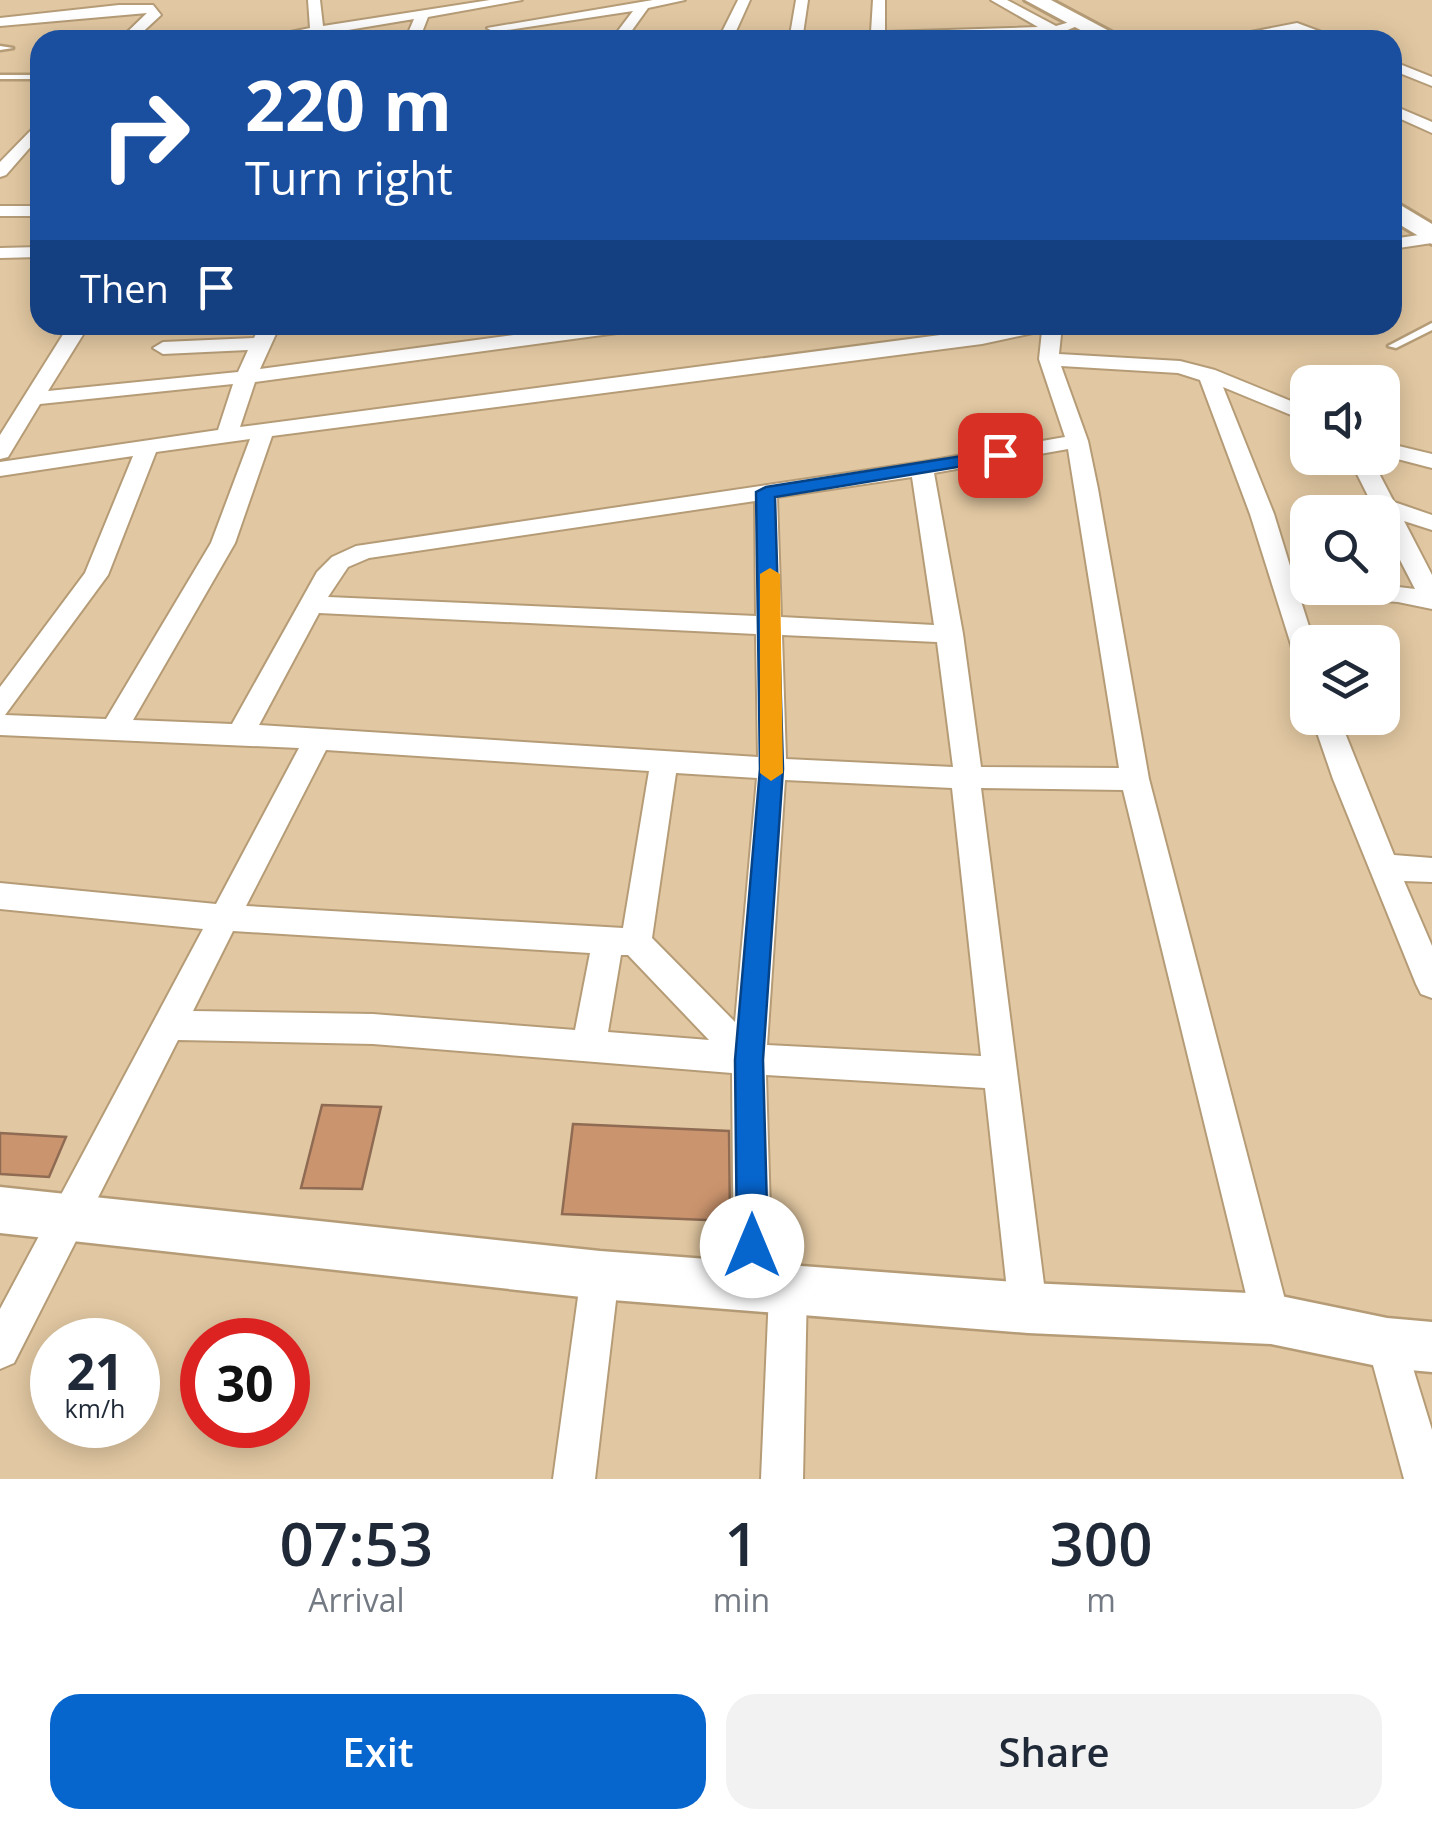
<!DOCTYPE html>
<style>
:root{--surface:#fff;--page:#f2f2f3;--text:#1f2937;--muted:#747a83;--accent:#0765ce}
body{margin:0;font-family:"Open Sans",sans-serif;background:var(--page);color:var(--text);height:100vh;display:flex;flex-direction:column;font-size:38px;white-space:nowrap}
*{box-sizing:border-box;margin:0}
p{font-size:32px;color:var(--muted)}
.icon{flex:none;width:55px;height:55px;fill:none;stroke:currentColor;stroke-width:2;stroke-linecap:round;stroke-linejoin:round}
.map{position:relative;height:1479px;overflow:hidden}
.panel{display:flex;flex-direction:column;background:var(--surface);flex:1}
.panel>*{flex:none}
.top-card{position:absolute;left:30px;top:30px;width:1372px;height:305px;border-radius:30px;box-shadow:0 5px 25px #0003;background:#1a4fa0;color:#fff;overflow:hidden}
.fabs{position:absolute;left:1290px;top:365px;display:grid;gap:20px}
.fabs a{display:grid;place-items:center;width:110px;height:110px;border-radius:20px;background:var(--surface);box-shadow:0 5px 25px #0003;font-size:50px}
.speed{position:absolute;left:30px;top:1318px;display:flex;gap:20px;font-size:50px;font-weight:700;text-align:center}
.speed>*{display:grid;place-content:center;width:130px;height:130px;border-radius:50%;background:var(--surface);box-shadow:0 5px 25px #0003;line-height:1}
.speed small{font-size:25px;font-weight:400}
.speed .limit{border:15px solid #d22;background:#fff;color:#111}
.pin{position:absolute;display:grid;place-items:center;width:85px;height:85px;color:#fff;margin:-42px;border-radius:20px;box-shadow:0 5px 15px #0006}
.me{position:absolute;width:110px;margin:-55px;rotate:0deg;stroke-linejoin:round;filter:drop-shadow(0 0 8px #0008)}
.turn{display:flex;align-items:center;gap:35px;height:210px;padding:0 50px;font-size:45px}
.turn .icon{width:130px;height:130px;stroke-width:2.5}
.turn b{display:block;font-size:70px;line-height:85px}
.then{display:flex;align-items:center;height:95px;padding:0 50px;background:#0003;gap:20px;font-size:38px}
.eta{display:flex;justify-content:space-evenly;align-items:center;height:170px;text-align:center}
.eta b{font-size:60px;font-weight:600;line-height:70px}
.cta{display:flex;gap:20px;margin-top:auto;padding:20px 50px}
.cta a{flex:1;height:115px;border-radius:30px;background:var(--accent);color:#fff;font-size:40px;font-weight:600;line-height:115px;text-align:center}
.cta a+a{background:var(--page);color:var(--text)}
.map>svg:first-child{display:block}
.building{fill:#ca946e;stroke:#8e6b52;stroke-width:2.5}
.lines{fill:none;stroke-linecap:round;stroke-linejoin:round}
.service-casing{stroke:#b59c77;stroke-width:5}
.minor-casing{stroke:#b59c77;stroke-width:4}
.tertiary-casing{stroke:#b59c77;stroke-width:5}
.primary-casing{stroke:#b59c77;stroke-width:6}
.service{fill:#fff;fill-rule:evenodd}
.minor{fill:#fff;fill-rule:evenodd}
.tertiary{fill:#fff;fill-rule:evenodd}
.primary{fill:#fff;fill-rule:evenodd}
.route{fill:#0765ce;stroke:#054286;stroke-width:2.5}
.slow{fill:#f59e0b}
</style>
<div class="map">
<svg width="1432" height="1479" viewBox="0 0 1432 1479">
<rect width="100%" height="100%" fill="#e2c8a2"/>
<path class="building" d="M322 1105 381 1107 362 1189 301 1188Z
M573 1124 729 1131 730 1221 562 1214Z
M0 1133 66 1137 49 1177 0 1174Z"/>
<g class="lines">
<g class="service-casing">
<path id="service" d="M0 46 13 48 0 50Z
M0 75H40V79H0Z
M1432 323V330L1396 348 1388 346Z"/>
</g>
<g class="minor-casing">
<path id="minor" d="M308 0H320L323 26 490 0H522L428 17 419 40H405L414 19 324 34 325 40H311V36L251 40 310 28Z
M653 0H685L648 8 625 40H611L633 11 494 32 487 28Z
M738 0H750L732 40H718Z
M796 0H808L803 34 871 32 873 0H885V32L1038 27 991 0H1007L1056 26 1070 22 1077 26 1056 35 738 40 745 36 790 35Z
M119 5H153L161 15 134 40H119L147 13 0 26V18Z
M1297 23 1343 40C1325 40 1310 32 1294 32 1266 31 1238 40 1210 40Z
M1392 61 1432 77V86L1392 70Z
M1392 105 1432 122V133L1392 115Z
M40 121V136L6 175 0 177V162Z
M0 206H40V216H0Z
M1432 233V243L1392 249V239Z
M40 247V257L0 258V248Z
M69 325H89L48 391 238 372 248 350 163 354 153 348 163 342 254 338 260 325H280L260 369 589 325H642L632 331 255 382 240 427 1016 325H1062L1059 354 1180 361 1215 370 1308 408V422L1223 387 1274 514 1294 579 1308 580V588L1382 585 1415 589 1382 525V512H1376L1349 458H1371L1394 502 1432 515V530L1404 521 1432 575V609L1398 602 1299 595 1314 642H1308V673L1299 670 1250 514 1200 380 1178 373 1061 366 1088 441 1098 489 1149 779 1290 1319 1285 1333 1271 1338 1257 1333 1252 1319 1123 790 981 788 1047 1308 1042 1322 1028 1327 1014 1322 1009 1308 985 1088 766 1075 772 1279 774 1273 788 1268 802 1273 807 1287 803 1479H761L769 1293 753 1303 739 1298 734 1284 732 1073 373 1044 178 1040 14 1363 0 1369V1309L203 929 0 909V883L216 904 299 748 0 735V687L85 573 133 456 0 476V462L218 430 233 384 40 404 8 457 0 459V435ZM1042 331 1039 359 1065 437 922 462 356 546 332 557 317 572 232 724 133 720 235 543 272 436 982 344ZM250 439 211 543 106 719 5 715 108 575 156 452ZM1068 449 1119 768 981 767 963 634 934 473ZM912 477 934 625 781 617 777 497ZM755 501 756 616 328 597 348 567 369 558ZM319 613 756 634 758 757 259 725ZM782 635 937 642 953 767 786 759ZM326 750 649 771 623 928 246 906ZM676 773 757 778 735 1022 652 938ZM785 780 952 788 981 1056 767 1045ZM233 931 590 953 575 1030 373 1014 193 1011ZM621 955H628L709 1040 608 1032Z
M1382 442 1432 454V468L1382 455Z
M1312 718H1339L1394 855 1432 858V882L1404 881 1432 946V998L1421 994 1416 984 1333 779Z
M600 1256 613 1262 619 1275 595 1479H553L581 1275 587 1262Z
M1387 1323 1401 1329 1432 1430V1479H1404L1367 1343 1373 1329Z"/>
</g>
<g class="tertiary-casing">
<path id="tertiary" d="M0 1187 600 1251 1028 1283 1271 1294 1387 1318 1432 1322V1372L1387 1368 1271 1344 1028 1333 600 1299 0 1233Z"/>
</g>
<g class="primary-casing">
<path id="primary" d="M1025 0H1051L1126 40H1099Z
M1392 200 1432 224V244L1392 220Z"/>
</g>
<use href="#service" class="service"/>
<use href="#minor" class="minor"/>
<use href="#tertiary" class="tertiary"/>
<use href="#primary" class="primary"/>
</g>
<path class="route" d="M1000 450 1006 451V459L775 497 783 769 763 1060 768 1246 763 1257 752 1262 742 1257 737 1246 735 1060 760 769 756 492 766 487Z"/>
<path class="slow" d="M770 568 780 574 783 773 771 781 760 773V574Z"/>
</svg>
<div class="fabs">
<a><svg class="icon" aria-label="sound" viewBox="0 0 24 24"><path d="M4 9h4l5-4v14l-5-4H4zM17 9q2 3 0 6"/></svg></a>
<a><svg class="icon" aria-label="search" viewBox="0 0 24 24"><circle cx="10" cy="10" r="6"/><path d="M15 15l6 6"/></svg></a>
<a><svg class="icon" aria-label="layers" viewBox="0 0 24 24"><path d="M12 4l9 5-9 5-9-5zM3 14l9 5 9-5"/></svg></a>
</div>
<div class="speed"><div>21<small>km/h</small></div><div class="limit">30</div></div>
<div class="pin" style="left:1000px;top:455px;background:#d93025"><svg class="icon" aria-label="arrive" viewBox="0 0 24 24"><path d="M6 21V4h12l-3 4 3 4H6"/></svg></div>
<svg class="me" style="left:752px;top:1246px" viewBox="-20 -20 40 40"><circle r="19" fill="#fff"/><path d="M0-13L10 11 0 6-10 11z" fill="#0765ce"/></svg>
<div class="top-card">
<div class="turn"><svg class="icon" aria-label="right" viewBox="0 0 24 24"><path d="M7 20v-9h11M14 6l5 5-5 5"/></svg><div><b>220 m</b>Turn right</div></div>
<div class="then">Then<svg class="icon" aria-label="arrive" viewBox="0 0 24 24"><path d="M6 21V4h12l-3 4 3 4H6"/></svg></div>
</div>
</div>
<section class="panel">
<div class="eta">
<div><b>07:53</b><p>Arrival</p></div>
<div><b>1</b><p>min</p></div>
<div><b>300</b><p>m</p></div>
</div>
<div class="cta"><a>Exit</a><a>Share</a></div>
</section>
